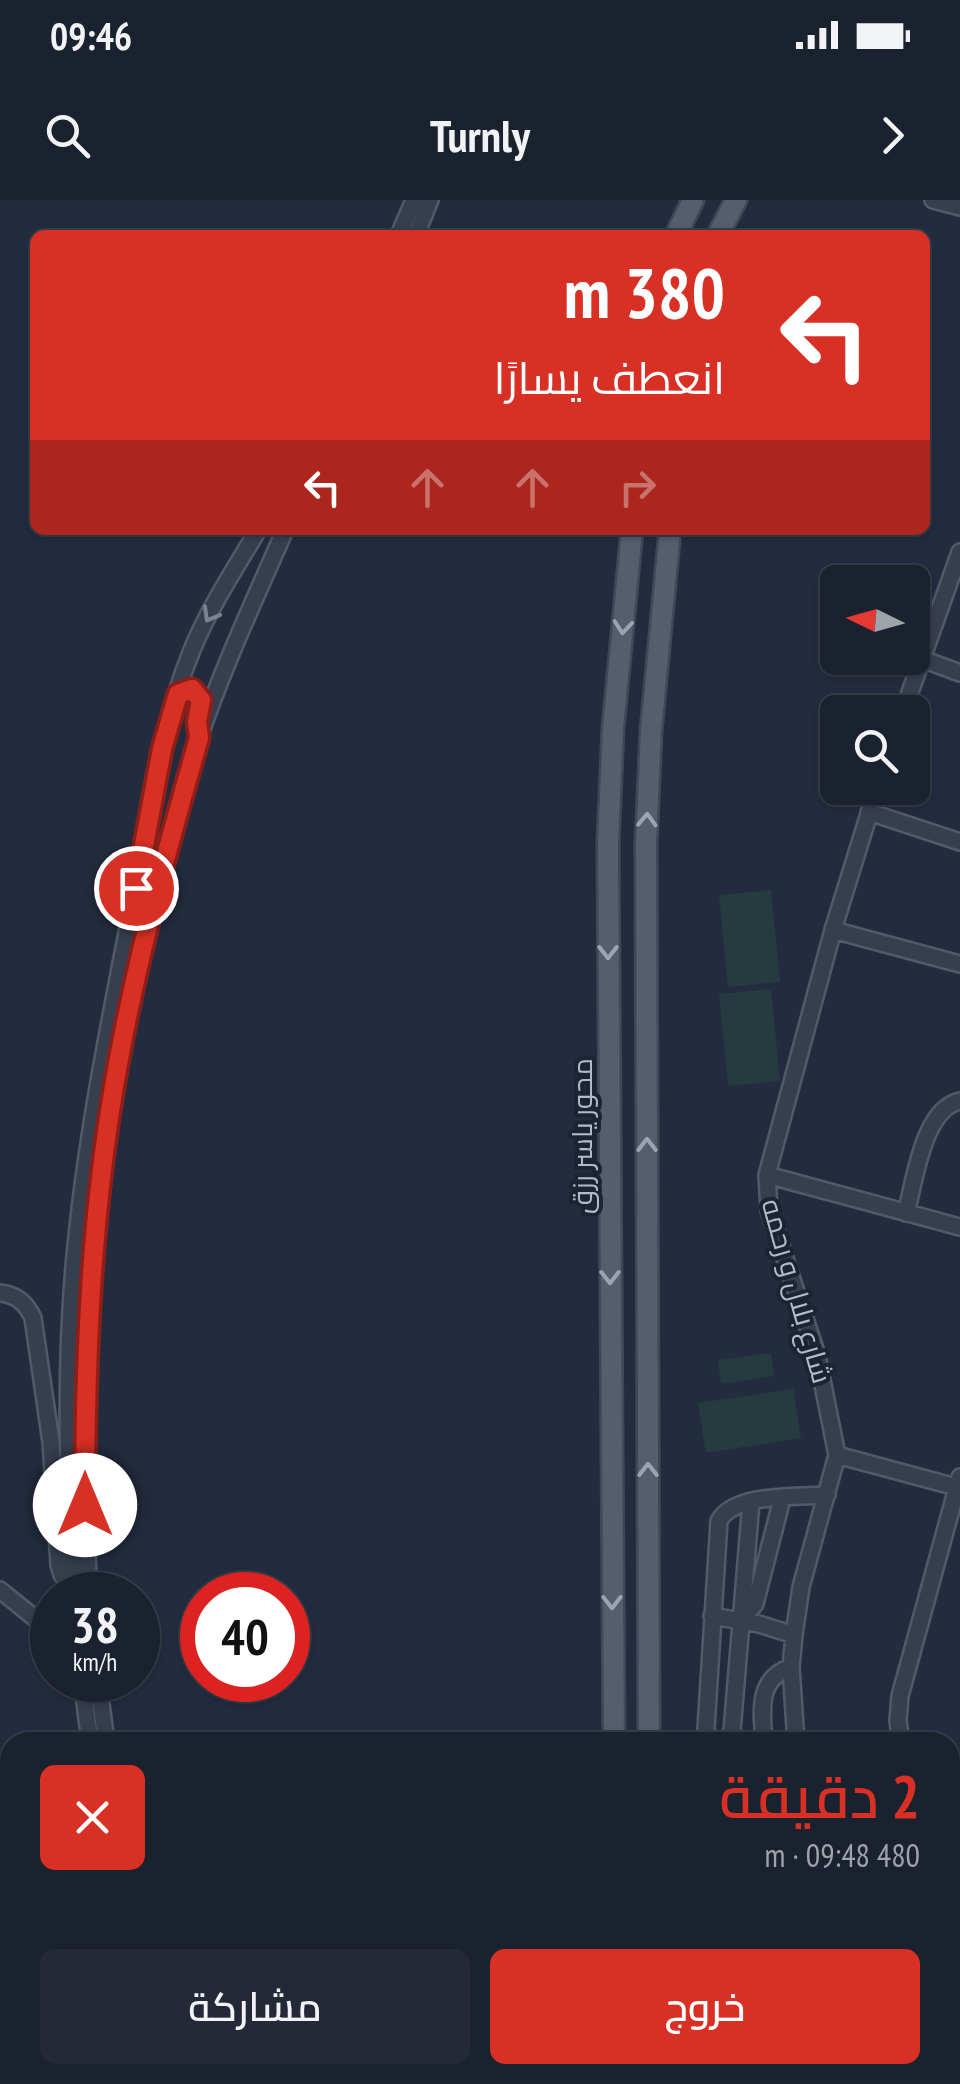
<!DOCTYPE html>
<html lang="ar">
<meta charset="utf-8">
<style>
:root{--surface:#1a212f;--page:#232937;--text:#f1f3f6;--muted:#9fa3aa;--line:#383e4b;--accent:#d93025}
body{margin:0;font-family:"PT Sans Narrow",Cairo,sans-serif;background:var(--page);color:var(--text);direction:rtl;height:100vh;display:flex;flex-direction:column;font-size:38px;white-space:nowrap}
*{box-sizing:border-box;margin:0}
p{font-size:32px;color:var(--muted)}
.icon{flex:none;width:55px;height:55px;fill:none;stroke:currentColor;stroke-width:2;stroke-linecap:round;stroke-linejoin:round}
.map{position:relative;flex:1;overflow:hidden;direction:ltr}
.panel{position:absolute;left:0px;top:1532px;width:960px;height:352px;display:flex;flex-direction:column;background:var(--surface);border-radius:30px 30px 0 0;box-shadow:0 2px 8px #0004,0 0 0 2px var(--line);direction:rtl}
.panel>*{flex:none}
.top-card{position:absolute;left:30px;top:30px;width:900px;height:305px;border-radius:15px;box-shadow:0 2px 8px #0004,0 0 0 2px var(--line);direction:rtl;background:#d93025;color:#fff;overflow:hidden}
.needle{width:65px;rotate:275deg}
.buttons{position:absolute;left:820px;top:365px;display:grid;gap:20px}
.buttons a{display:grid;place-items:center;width:110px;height:110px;border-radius:15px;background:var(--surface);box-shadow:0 2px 8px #0004,0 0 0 2px var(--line);font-size:50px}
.speed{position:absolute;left:30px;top:1372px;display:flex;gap:20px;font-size:50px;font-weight:700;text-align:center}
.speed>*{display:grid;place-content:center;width:130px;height:130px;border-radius:50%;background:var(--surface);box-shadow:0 2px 8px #0004,0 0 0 2px var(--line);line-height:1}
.speed small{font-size:25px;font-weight:400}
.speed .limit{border:15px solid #d22;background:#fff;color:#111}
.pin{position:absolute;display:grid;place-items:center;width:85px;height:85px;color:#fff;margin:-42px;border:5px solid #fff;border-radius:50%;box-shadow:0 2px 10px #0007}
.me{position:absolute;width:110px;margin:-55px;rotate:0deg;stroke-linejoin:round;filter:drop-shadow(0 0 8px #0008)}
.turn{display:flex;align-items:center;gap:35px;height:210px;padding:0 40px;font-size:45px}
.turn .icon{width:130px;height:130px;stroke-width:2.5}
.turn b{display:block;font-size:70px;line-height:85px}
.lanes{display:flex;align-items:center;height:95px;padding:0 40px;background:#0003;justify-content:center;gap:50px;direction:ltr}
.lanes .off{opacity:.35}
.round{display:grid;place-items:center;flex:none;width:105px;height:105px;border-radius:15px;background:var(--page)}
.headline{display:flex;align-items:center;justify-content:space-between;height:170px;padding:0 40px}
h1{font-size:60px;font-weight:600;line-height:75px;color:var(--accent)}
.primary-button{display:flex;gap:20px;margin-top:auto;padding:20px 40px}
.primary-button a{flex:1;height:115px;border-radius:15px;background:var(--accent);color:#fff;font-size:40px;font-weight:600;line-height:115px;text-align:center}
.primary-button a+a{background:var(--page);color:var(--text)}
.status{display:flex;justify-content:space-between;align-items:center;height:70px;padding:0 50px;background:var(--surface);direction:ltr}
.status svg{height:28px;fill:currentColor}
header{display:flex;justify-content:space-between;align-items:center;height:130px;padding:0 40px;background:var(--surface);font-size:45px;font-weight:600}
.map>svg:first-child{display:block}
.green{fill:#253b40}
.building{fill:#3e4a5f}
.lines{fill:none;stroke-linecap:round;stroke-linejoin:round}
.minor-casing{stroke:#525a6a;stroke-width:20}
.major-casing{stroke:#404858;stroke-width:25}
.minor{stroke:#373f4f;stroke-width:15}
.major{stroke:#555d6f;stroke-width:20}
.oneway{stroke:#7b8393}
.oneway2{stroke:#9ca3b3}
.route-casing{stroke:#8d1f18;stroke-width:25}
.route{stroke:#d93025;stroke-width:18}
.labels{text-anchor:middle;stroke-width:8;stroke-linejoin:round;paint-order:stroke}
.street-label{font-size:28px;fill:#b3baca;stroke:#1c2434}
</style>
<div class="status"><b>09:46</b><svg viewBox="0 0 49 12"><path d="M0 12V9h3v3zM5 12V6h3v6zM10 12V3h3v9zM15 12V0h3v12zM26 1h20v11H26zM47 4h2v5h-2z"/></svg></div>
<header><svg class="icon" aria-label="forward" viewBox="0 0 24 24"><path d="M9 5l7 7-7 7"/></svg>Turnly<svg class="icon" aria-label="search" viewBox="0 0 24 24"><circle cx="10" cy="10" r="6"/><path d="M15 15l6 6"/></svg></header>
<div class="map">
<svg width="960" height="1884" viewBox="0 0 960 1884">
<rect width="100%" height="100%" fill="#232c3f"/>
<path class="green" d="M771 690 780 782 728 787 719 695Z
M771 789 780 881 728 886 719 794Z
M771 1153 774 1176 721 1184 718 1160Z
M793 1189 801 1238 706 1253 698 1203Z"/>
<path class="building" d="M960 1632V1705L950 1707V1634Z
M960 1755V1790L950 1792V1757Z"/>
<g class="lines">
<g class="minor-casing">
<path id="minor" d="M933 0 960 7
M399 35 414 0
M416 35 430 0
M922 459 960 473
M178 494 187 488 200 495 197 525
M903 512 960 352
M869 612 960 642
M833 730 960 764
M767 975 960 1027
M906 1013C915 980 923 909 960 901
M0 1093C17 1095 26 1103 33 1118L51 1242 59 1365 62 1375 74 1383
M837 1255 960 1288
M751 1302 732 1531 729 1537 718 1542 707 1535 706 1529 719 1321C734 1293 797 1297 827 1295
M0 1390 52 1432
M75 1395C67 1279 64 1161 76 1046 88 924 113 806 136 686 152 607 161 525 192 450 209 408 235 369 258 330
M89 1395C73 1106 108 816 198 541 222 469 255 399 285 330
M712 1416 759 1424 794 1435
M741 1420 755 1404 782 1299
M82 1480 90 1542
M98 1480 106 1542
M764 1542C762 1512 756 1479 791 1467
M796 1542 791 1467 794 1435 801 1387 837 1255 817 1155 769 1010 767 975 833 730 877 588
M901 1542 898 1521 900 1496 960 1277
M950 1620H960
M0 1674 10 1733
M950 1839 960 1837
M950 1859 960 1857
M129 1875 130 1884
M146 1875 147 1884
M859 1875 861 1884
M8 1884 10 1870"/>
</g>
<g class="major-casing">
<path id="major" d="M676 35 693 0
M718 35 736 0
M614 1542 608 643 613 528 632 330
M649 1542 646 644 651 531 670 330
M596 1875 600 1884
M707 1884 711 1875"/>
</g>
<use href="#minor" class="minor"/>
<use href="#major" class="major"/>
</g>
<defs><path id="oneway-chevron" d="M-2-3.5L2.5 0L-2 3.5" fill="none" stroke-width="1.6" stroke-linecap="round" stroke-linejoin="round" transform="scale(2.5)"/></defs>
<use class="oneway" href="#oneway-chevron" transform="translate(210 415) rotate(120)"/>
<g class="oneway2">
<use href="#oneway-chevron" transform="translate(623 427) rotate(95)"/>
<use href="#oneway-chevron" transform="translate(647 620) rotate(-88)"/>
<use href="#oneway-chevron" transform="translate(608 752) rotate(90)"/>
<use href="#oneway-chevron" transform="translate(647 945) rotate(-90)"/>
<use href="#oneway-chevron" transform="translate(610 1077) rotate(90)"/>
<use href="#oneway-chevron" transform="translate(648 1270) rotate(-90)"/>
<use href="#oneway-chevron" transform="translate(612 1402) rotate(90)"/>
</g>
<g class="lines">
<g class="route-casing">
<path id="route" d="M85 1305C85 1157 91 1010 118 864 138 754 168 646 199 538L197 522 201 500 192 489 178 494 162 549 136 688"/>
</g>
<use href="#route" class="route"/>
</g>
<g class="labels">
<g class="street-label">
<text transform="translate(582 936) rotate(-90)" y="10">محور ياسر رزق</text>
<text transform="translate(797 1091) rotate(74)" y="10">شارع بلال و رحمه</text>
</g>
</g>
</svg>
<div class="buttons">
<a><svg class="needle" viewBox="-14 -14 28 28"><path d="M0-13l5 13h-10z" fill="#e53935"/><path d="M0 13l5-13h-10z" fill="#9fa3aa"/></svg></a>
<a><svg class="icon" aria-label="search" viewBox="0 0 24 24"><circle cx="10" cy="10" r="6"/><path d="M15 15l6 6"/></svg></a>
</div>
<div class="speed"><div>38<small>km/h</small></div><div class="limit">40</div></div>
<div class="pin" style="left:136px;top:688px;background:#d93025"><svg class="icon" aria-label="arrive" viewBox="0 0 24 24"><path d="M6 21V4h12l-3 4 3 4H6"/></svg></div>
<svg class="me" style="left:85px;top:1305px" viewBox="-20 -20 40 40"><circle r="19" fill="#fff"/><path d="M0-13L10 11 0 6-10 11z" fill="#d93025"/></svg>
<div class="top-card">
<div class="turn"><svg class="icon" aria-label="left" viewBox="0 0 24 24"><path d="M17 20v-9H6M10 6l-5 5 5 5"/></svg><div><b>380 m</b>انعطف يسارًا</div></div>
<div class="lanes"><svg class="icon" aria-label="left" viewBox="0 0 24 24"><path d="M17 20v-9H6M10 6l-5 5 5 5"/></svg><svg class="icon off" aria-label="ahead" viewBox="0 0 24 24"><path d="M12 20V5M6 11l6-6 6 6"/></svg><svg class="icon off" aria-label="ahead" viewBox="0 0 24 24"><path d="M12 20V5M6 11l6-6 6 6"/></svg><svg class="icon off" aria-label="right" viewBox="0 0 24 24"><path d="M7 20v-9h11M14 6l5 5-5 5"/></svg></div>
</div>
<section class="panel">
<div class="headline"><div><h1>2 دقيقة</h1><p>480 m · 09:48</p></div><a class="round" style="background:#d93025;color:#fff"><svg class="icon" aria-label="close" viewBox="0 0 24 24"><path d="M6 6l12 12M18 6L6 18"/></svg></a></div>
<div class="primary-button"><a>خروج</a><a>مشاركة</a></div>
</section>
</div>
